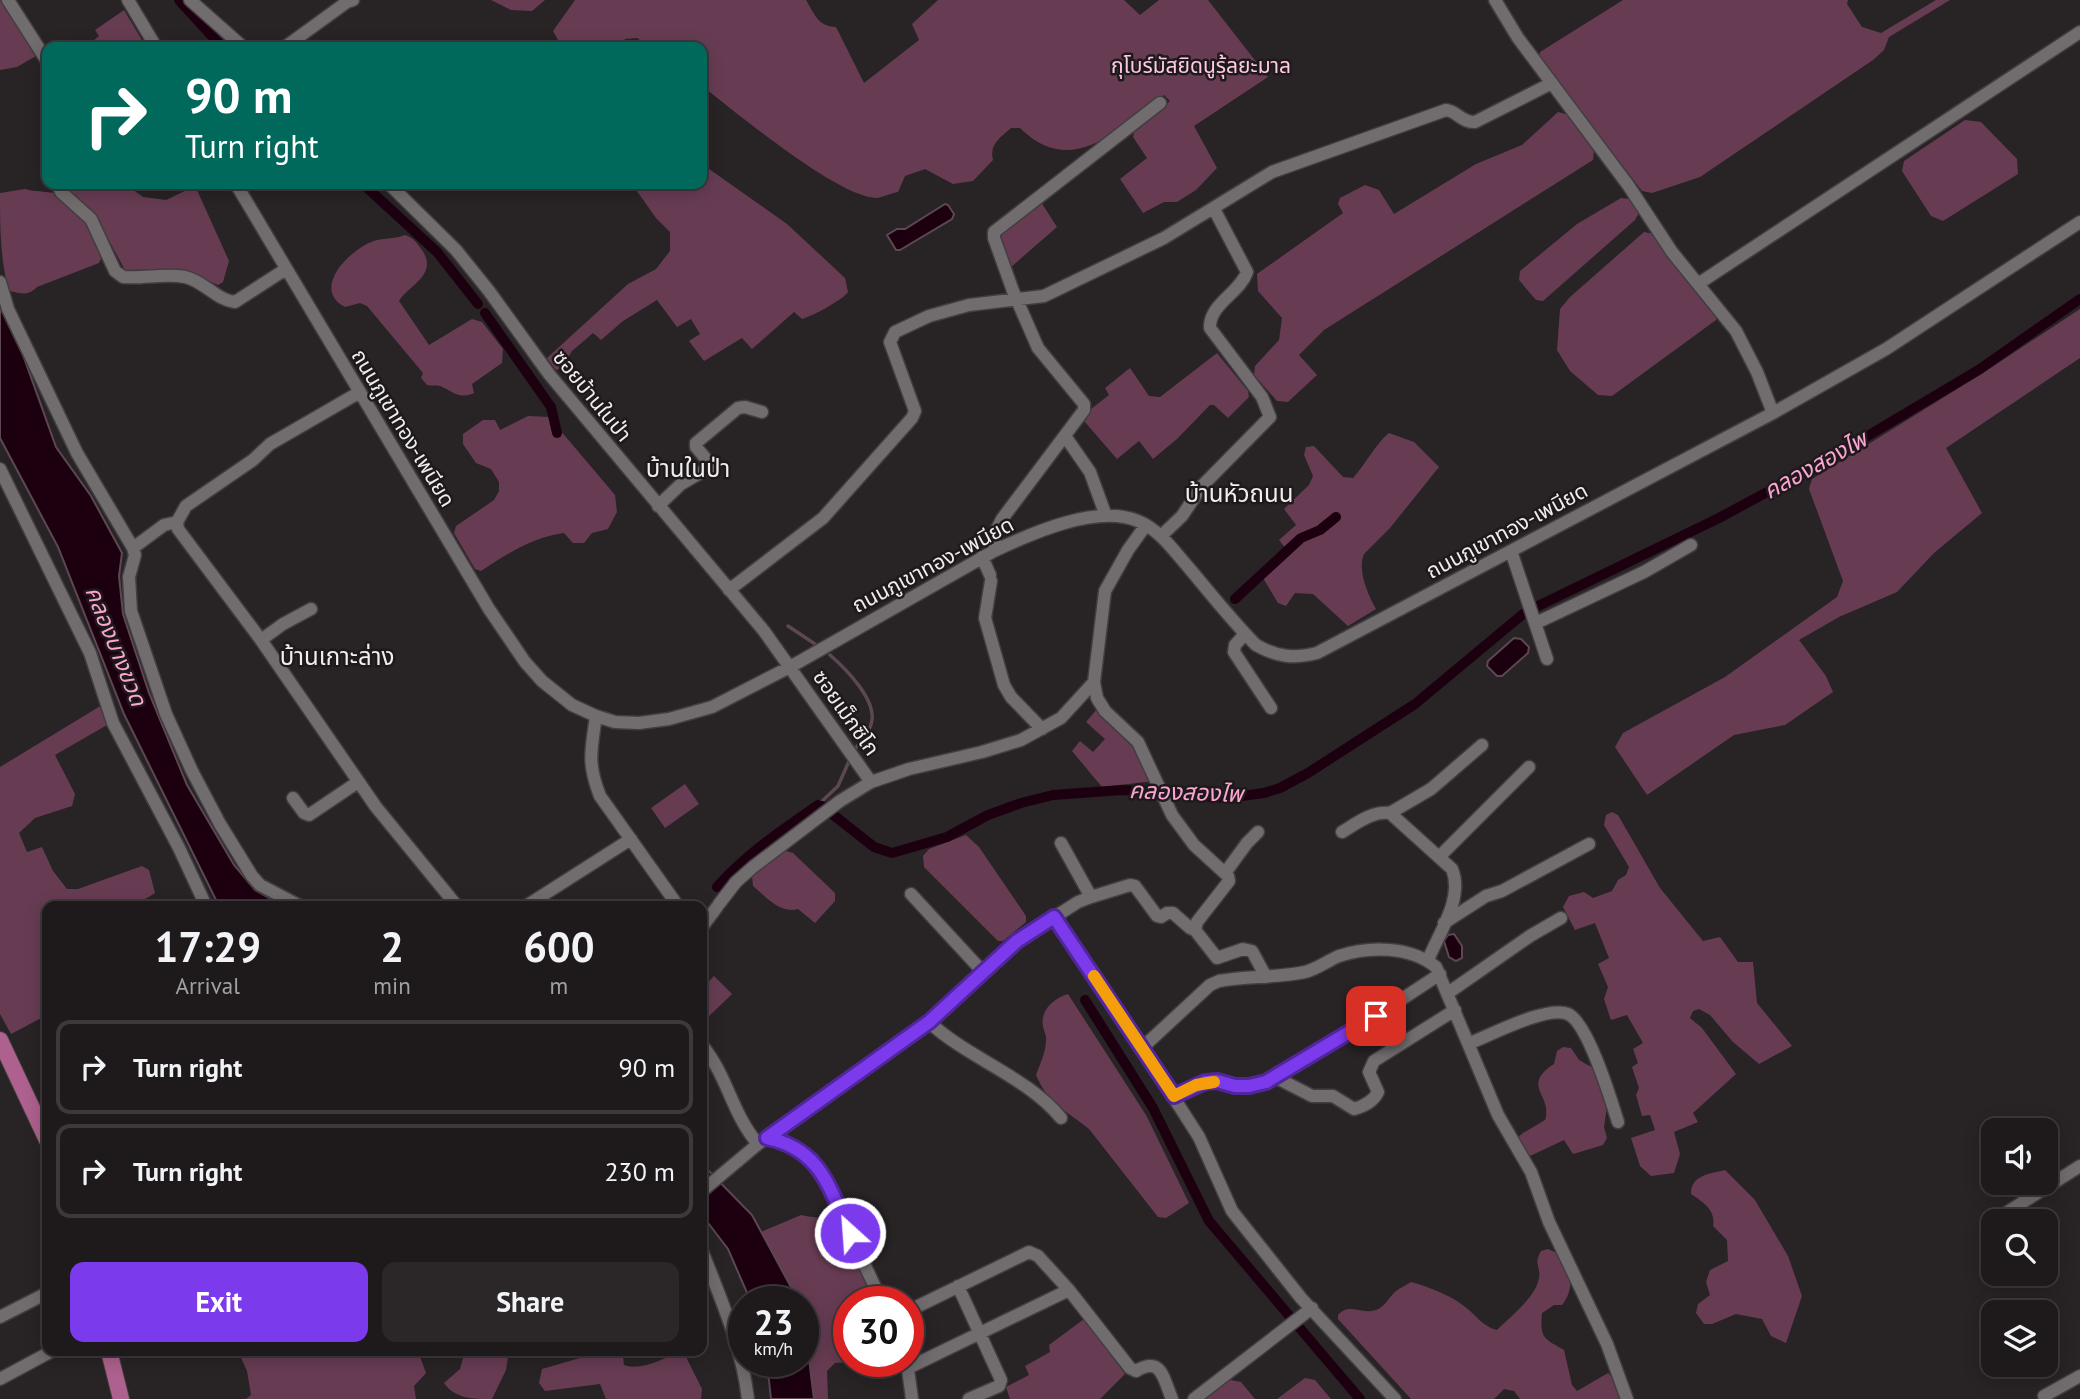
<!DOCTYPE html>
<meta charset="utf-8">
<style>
:root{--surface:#1e1a1c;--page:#2b2729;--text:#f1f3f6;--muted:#a1a1a3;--line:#3c383b;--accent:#7c3aed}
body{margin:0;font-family:"PT Sans","Noto Sans Thai",sans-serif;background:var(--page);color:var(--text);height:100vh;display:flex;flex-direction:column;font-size:26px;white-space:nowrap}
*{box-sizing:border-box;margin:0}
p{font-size:23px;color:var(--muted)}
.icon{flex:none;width:38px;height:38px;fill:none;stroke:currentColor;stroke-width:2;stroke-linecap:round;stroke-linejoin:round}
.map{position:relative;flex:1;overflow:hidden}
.drawer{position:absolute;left:42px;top:901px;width:665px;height:455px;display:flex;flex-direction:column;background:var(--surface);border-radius:14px;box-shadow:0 4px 18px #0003,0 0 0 2px var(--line)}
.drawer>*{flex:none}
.top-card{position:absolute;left:42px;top:42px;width:665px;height:147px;border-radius:14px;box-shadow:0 4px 18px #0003,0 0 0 2px var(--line);background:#00695c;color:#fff;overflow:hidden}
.buttons{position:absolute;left:1981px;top:1118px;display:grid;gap:14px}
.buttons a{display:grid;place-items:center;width:77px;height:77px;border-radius:14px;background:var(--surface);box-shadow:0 4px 18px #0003,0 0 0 2px var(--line);font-size:35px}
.speed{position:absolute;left:728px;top:1286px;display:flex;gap:14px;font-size:35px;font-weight:700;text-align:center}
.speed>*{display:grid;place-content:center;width:91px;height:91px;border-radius:50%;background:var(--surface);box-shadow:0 4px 18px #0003,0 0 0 2px var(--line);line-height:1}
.speed small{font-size:18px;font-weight:400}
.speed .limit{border:10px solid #d22;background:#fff;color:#111}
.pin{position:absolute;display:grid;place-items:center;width:60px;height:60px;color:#fff;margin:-30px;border-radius:14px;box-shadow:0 4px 10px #0006}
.me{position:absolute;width:77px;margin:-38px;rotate:334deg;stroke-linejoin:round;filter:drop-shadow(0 0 5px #0008)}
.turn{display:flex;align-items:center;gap:24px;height:147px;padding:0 28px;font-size:32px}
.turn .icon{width:91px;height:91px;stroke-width:2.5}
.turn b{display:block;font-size:49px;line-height:60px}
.eta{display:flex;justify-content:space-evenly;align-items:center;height:119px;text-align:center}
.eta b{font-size:42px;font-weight:800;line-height:49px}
.action{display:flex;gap:14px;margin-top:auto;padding:14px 28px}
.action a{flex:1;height:80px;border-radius:14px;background:var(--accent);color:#fff;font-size:28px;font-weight:800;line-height:80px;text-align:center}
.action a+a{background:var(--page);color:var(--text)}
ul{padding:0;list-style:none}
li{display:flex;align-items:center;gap:21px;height:94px;margin:0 14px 10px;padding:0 14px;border:4px solid var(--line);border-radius:14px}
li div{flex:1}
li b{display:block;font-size:26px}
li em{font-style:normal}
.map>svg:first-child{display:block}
.green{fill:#673c53}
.water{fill:#1d0010;stroke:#5c4753;stroke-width:2}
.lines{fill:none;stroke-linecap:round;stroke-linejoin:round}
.stream{stroke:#5c4753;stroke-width:3.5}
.canal{stroke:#1d0010;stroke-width:10}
.minor-casing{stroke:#423e40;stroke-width:15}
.major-casing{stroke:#423e40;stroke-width:18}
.minor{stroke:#716c6e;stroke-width:12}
.major{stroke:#ae618e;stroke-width:16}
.route-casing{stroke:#51269a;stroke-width:18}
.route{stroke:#7c3aed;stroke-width:12}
.slow{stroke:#f59e0b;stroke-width:12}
.labels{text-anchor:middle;stroke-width:5;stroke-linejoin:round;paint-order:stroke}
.park-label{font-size:21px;fill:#ffc8e3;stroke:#1e1a1c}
.street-label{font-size:21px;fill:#f0edef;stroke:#1e1a1c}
.water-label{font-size:23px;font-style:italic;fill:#fca4d2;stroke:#1e1a1c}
.quarter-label{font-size:24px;fill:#f0edef;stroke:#1e1a1c}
</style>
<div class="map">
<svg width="2080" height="1399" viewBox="0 0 2080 1399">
<rect width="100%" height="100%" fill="#282325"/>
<path class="green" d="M0 0H3L36 52V56L17 67 0 70Z
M491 0H545L532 11 511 10Z
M575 0H806C814 13 818 27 836 27L864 83 919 40 912 24 938 0H1124L1140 15 1159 0H1208L1268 77 1194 126 1217 168 1196 190 1177 202H1164L1143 213 1120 179 1147 158 1133 137 1135 129 1170 101 1164 95C1118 128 1073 180 1020 128H1011C1000 138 989 144 993 160L973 181 953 184 925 169 905 176 898 192C892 193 883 197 877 198 838 198 736 112 702 86V47H650L637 38 625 39 620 47H562L553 31Z
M1623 0H1848L1847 4 1862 27 1881 33 1936 0H1950L1889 37 1884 50 1873 60 1700 177 1652 193 1642 191 1539 58 1540 52Z
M124 10 146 47H98L93 41 99 36 95 30Z
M1558 112 1569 115 1594 150 1593 160 1324 330 1299 355 1317 375 1288 402 1277 401 1254 375 1255 366 1279 340 1282 318 1258 291 1257 274 1343 213 1338 204 1340 198 1365 185 1379 190 1394 214 1476 164 1522 145Z
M1965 120 1981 122 2017 159 2018 174 1943 221 1931 216 1902 171 1904 161Z
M702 164 787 224 845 278 848 292C844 299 811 317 802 319L794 312 752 349 742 338 704 361 689 341 700 334 691 319 677 327 657 300 623 321 601 340 593 333 572 351 562 368 556 370 547 358 628 284 656 269 670 251V232L656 218 632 184H702Z
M64 184H125L143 197 166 200 187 190H197L229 261 223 282 218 285 202 278 175 269 125 270 100 224 67 190Z
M25 189C35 192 48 191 58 194 79 200 93 237 102 256L99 263 37 287C28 296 22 294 10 291 0 267 0 222 0 193Z
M1621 198 1630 199 1639 213 1635 220 1543 301 1536 300 1519 280 1520 271 1577 224Z
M1041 202 1057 227 1011 267 999 239 1001 231Z
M1644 232 1654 234 1717 315 1716 320 1612 396 1598 395 1570 371 1557 350 1560 309 1570 297Z
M405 235C414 238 416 242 422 250 439 275 408 285 399 301L429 345 472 319 482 322 503 349 502 363 472 384 474 393C458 400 453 391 440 386 436 385 431 386 427 385L421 378 423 373 367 306 360 303 345 307C309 288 353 246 377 240 387 238 395 239 405 235Z
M2080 309V358L1946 448 1982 513 1934 553 1897 592 1839 617 1799 640 1826 676 1833 692 1785 725 1734 735 1647 795 1615 747 1623 733 1725 677 1837 597 1843 581 1809 489 1812 479 1983 373Z
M1217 353 1248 391 1249 397 1228 418 1214 405H1210L1177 439 1153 459 1139 441 1117 459 1084 421 1091 409 1109 395 1105 388 1130 368 1149 396 1160 397Z
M528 416 549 417 615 495 617 512 608 529 592 533 584 543H573L564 533C533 537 507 554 481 571L475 569 454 533 456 526 494 500 499 491V482L491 469 476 463 463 444V434L483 420H495L500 430Z
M1389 433 1414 442 1439 467 1390 528 1364 554C1357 570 1368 595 1376 609L1348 626 1313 594 1295 593 1286 606 1278 603 1263 578 1289 553 1279 540 1296 525 1284 509 1309 485 1313 476 1304 455 1306 447 1314 446 1343 477 1353 478C1365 465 1376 443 1389 433Z
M102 705 107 725 55 755 75 794 72 806 35 818 19 833 27 852 42 847 53 871 67 889H78L142 866 149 870 155 893C127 914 80 906 47 906V1015L11 1034 0 1014V767Z
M1098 708 1128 734 1154 781 1102 787 1072 751 1080 741 1093 752 1105 739 1086 722Z
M685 784 699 804 665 828 651 808Z
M1612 812 1618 815 1660 888 1703 941 1720 937 1738 962H1753L1757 1003 1792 1046 1759 1064 1733 1042 1710 1015 1699 1009 1693 1011 1690 1018 1702 1028 1736 1074 1693 1113 1698 1122 1674 1132 1680 1154 1674 1173 1651 1176 1640 1166 1631 1138 1655 1130 1650 1115 1642 1116 1636 1095 1639 1088 1632 1067 1638 1063 1633 1049 1643 1043 1627 1015 1611 1020 1604 999 1608 987 1598 964 1609 958 1595 923 1575 930 1563 907 1569 896 1584 892 1593 898 1612 891 1618 880 1626 875 1629 867 1604 825 1606 815Z
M966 835 979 847 1026 916V922L1003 941H998L924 867 923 856 929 849Z
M783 850 793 853 835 893V901L815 923 798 909C780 914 766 897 753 886L752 876Z
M714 976 732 994 702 1023V988Z
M1068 994 1146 1115 1189 1203 1166 1218 1158 1217 1089 1129C1065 1109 1050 1107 1036 1075 1040 1064 1047 1050 1046 1037 1046 1035 1043 1028 1043 1026 1040 1010 1054 998 1068 994Z
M1563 1047 1571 1048 1579 1060 1595 1069 1607 1107 1604 1127 1607 1138 1603 1145 1573 1154 1564 1140 1528 1157 1516 1139 1523 1133 1545 1120C1553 1095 1520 1086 1554 1064L1557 1051Z
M1725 1170 1755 1200 1788 1256 1802 1296 1786 1343 1771 1336 1762 1319 1736 1314 1712 1324H1704L1696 1313 1698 1304 1710 1295 1706 1282 1710 1270 1728 1261 1727 1240 1713 1226C1716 1210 1703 1202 1691 1194 1691 1175 1709 1174 1725 1170Z
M801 1215C813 1218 828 1217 839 1223L875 1302H849L850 1362 835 1363 827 1371 828 1399H814L803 1302H799L761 1232Z
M1548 1249 1559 1254C1568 1274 1577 1285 1562 1305H1554L1542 1313C1540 1338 1543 1338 1564 1350L1572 1385 1577 1391 1608 1373 1615 1380 1619 1399H1520L1514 1391 1504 1389 1494 1399H1411L1338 1319V1315C1350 1302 1359 1315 1376 1310 1385 1307 1389 1297 1396 1291 1401 1287 1407 1285 1411 1282 1429 1287 1450 1295 1464 1306 1475 1314 1483 1327 1497 1330 1510 1317 1536 1297 1539 1278 1541 1266 1533 1264 1541 1251Z
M1084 1319 1125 1374 1100 1399H1010L1006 1387 1029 1375 1025 1366 1050 1352 1049 1345Z
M238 1351H418L426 1373 414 1386 416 1399H246L251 1395 247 1371Z
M465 1351H509L506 1370 492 1399C473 1399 455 1399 444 1383L460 1369Z
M604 1351H615L623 1356 624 1365C641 1371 663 1359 679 1352L685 1355 702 1389 701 1399H606L600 1384 545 1391 539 1383 542 1369Z
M1305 1378 1315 1380 1331 1399H1277Z
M1230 1380 1241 1382 1255 1399H1203Z"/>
<path class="water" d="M945 204 948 205 954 214 952 219 900 250H896L887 235 897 229H905Z
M0 307 23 355 56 447 91 496 122 553 119 576 123 614 149 693 187 785 234 865 255 890 283 906H219L124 714 58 547 0 438Z
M1514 638 1521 639 1529 647 1528 653 1502 676H1497L1487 666 1488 661Z
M1454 934 1462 946V958L1456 961 1449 957 1444 941 1448 935Z
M702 1164 752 1215 799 1302H751L728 1249 702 1215Z
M803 1311 814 1399H771L767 1362H803Z"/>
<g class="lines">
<path class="stream" d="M788 626 815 644
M830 655C845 668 875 698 872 720 871 731 861 740 855 749
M818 805 838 786 850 759"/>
<path class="canal" d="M179 0 222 47
M363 184 437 252 478 304
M485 313 551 407 557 433
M1235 599 1301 538 1320 530 1336 517
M1536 607 1719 518 1834 456 1980 369 2080 299
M717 887C746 854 782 830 818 805L822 806 874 847 892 853 947 837 988 815 1021 803 1053 795 1122 790 1227 798 1264 793 1280 788 1308 773 1415 704 1523 614
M1085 1000 1153 1108 1209 1221 1360 1399"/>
<g class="minor-casing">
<path id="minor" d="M8 0 47 61
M128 0 156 47
M190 0 243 47
M1495 0 1518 38 1628 185 1672 252 1736 331 1757 372 1773 413
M285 47 347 2 353 0
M58 184 61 192 91 219 115 271 123 277C143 279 165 273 185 277 204 281 216 300 235 302L286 269
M236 184 489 609 525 662 542 681 572 705 596 716 615 722 639 723 669 719 712 707 790 667 994 551C1032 533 1097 504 1138 521 1160 530 1174 551 1189 568 1211 594 1232 621 1256 645 1277 657 1294 659 1317 653L1773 413 1886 349 2080 222
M389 184 456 250 489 291 549 374 764 631 871 782
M0 282 8 309 77 453 133 548 135 555 129 577 131 611 166 714 192 771 220 824 252 876 260 885 300 906
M1698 284 2080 32
M360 392 270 444 253 460 186 506 177 522 178 529 261 640 376 807 457 906
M1065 436 1090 472 1106 516
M0 469 90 653 113 723 179 848 206 906
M658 506 681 484 712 466 696 447V443L738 408 745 407 762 412
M1146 525 1128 550 1105 591 1094 682 1097 698 1105 711 1138 742 1172 815 1194 845 1228 876 1229 881 1197 922 1195 930 1217 958 1243 949 1252 951 1266 977
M1161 536 1182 516 1202 486 1270 417 1262 397 1210 328C1209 304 1240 293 1247 272L1214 209
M133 548 164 525 177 522
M994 551 995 533 1002 519 1084 410V404L1038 348 1013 291 994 238V232L1160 103
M1511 551 1547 659
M982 557 990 575
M991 581 985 618 1004 685 1011 697 1042 729
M729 590 823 518 912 418 915 411 890 342 895 332 929 316 969 305 1044 296 1164 238 1272 172 1446 110C1457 111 1462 123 1475 122L1552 83
M1536 623 1644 572 1691 545
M1245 634 1235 645 1234 652 1271 708
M261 640 283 624 311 609
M596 716C591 751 587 763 600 796L678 906
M293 798 304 813 309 815 358 782
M1390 813 1431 789 1482 745
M1342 832C1357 823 1372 811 1390 813L1452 869C1464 898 1439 933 1428 960
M1440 856 1529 767
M1225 873 1247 843 1258 832
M911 894 983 972
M1091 897 1130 885 1135 886 1157 916 1161 917 1167 913H1173L1190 928 1195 930
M719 904 736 882 753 867 840 801 871 782 909 769 982 752 1021 740 1061 718 1094 682
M526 906 631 839
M1054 917 1142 1048 1199 1137 1232 1211 1301 1298 1395 1399
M1444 923 1486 896 1502 891 1589 844
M702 927 717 907
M1448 993 1530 936 1561 918
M929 1022C969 1059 1026 1076 1061 1118
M1470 1043C1491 1035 1547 1005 1568 1014 1588 1023 1611 1100 1618 1122
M702 1045C728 1077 732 1114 758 1144L702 1191
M1142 1048 1210 985 1219 981C1247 976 1276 978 1305 972 1317 969 1327 961 1339 956 1369 946 1410 946 1436 967L1498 1115 1531 1172 1549 1222 1607 1344 1627 1399
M1275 1077 1312 1096H1333L1354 1109C1364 1106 1373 1102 1378 1092L1369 1072 1374 1061 1455 1010
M1174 1096 1205 1082 1217 1081 1235 1086H1249L1266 1081 1355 1030 1440 974
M767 1138 784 1141 812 1159 826 1182 882 1302
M758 1144 929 1022 1017 941 1078 902 1091 897 1061 843
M2006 1213 2080 1166
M702 1251C721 1299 742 1347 748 1399
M958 1286 1001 1380 999 1386 969 1399
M908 1311 1029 1252 1038 1256 1069 1290 1130 1368 1136 1371C1162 1356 1163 1378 1172 1399
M0 1317 47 1293
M907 1362 912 1399
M910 1367 1069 1290
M0 1379 52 1351
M2044 1396 2080 1376
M1194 1399 1312 1308"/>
</g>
<g class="major-casing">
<path id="major" d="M0 1040 47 1140
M109 1351 121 1399"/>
</g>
<use href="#minor" class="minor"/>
<use href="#major" class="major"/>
</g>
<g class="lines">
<g class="route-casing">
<path id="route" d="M850 1233C829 1188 821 1149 767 1138L929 1022 1017 941 1054 917 1174 1096 1205 1082 1217 1081 1235 1086H1249L1266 1082 1376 1016"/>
</g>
<use href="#route" class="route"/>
<path class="slow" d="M1094 976 1174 1096 1196 1085 1214 1082"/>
</g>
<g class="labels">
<g class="park-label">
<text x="1201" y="73">กุโบร์มัสยิดนูรุ้ลยะมาล</text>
</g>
<g class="street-label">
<text transform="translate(592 396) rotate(51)" y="7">ซอยบ้านในป่า</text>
<text transform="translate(403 428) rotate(59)" y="7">ถนนภูเขาทอง-เพนียด</text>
<text transform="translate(1507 531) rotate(-28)" y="7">ถนนภูเขาทอง-เพนียด</text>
<text transform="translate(933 565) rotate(-28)" y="7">ถนนภูเขาทอง-เพนียด</text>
<text transform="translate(846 713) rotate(55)" y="7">ซอยเม็กซิโก</text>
</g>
<g class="water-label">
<text transform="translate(1815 465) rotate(-29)" y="8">คลองสองไพ</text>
<text transform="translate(116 646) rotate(68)" y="8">คลองบางขวด</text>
<text transform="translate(1186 792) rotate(2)" y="8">คลองสองไพ</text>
</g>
<g class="quarter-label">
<text x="688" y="477">บ้านในป่า</text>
<text x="1239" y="502">บ้านหัวถนน</text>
<text x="337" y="665">บ้านเกาะล่าง</text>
</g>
</g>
</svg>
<div class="buttons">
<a><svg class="icon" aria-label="sound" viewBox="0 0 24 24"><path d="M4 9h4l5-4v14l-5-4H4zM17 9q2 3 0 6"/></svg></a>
<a><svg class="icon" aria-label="search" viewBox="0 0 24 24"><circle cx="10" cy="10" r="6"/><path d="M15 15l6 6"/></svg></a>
<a><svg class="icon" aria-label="layers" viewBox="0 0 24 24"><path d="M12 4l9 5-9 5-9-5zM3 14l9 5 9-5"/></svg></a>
</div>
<div class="speed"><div>23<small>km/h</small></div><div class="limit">30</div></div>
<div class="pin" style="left:1376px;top:1016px;background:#d93025"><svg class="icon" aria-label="arrive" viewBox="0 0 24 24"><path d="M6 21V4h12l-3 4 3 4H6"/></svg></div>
<svg class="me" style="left:850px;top:1233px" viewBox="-20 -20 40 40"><circle r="17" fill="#7c3aed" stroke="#fff" stroke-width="3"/><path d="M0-11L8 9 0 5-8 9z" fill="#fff"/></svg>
<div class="top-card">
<div class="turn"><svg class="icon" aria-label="right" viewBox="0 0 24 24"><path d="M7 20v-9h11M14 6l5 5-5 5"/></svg><div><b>90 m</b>Turn right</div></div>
</div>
<section class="drawer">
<div class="eta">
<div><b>17:29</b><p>Arrival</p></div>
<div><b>2</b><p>min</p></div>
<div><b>600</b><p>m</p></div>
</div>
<ul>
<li><svg class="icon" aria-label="right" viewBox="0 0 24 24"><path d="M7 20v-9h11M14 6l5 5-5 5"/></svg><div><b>Turn right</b></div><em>90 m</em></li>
<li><svg class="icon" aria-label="right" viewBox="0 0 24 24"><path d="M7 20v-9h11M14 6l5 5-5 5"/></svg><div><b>Turn right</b></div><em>230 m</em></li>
</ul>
<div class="action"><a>Exit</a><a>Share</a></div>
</section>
</div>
